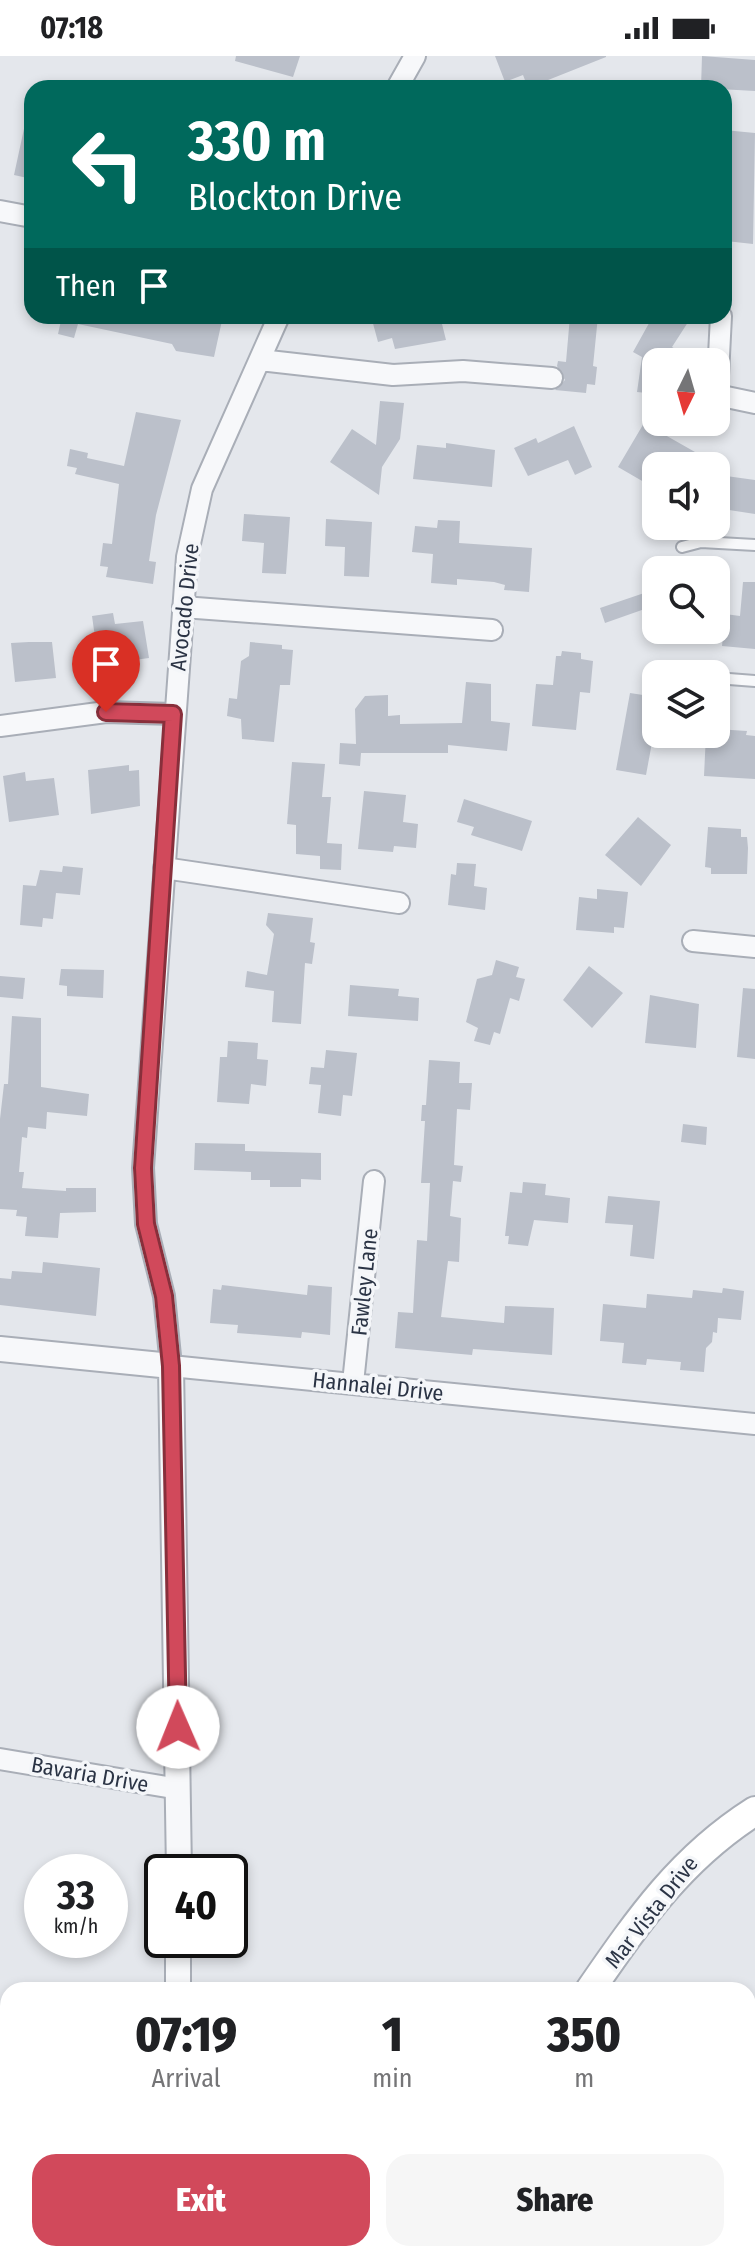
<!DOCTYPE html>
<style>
:root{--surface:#fff;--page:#f6f6f6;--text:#202124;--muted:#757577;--accent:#d1495b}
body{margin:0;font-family:"Fira Sans Condensed",sans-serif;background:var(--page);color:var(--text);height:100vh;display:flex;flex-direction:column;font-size:30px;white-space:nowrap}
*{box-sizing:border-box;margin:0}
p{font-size:26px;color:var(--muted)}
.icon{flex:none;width:44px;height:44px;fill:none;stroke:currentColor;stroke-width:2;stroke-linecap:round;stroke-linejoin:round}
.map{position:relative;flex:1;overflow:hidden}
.drawer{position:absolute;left:0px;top:1926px;width:756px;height:280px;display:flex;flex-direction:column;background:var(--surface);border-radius:24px 24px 0 0;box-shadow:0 4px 12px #0003}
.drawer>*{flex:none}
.guide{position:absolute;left:24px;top:24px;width:708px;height:244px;border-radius:24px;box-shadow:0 4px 12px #0003;background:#00695c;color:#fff;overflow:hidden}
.needle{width:52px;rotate:185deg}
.tools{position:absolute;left:642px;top:292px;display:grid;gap:16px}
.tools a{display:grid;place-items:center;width:88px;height:88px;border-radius:16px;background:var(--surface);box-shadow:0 4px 12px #0003;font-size:40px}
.speed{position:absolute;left:24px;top:1798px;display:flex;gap:16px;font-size:40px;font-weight:700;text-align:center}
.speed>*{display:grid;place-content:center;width:104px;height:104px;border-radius:50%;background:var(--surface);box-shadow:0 4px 12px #0003;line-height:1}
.speed small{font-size:20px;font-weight:400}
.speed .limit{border:4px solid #111;border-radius:12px;background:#fff;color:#111}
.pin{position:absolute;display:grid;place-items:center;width:68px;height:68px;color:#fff;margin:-82px -34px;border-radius:50% 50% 50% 0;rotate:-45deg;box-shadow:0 0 8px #0007}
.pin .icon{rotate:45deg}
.me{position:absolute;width:88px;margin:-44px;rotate:359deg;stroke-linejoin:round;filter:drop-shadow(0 0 6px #0008)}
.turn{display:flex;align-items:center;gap:28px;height:168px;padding:0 32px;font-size:36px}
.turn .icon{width:104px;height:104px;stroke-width:2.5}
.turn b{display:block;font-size:56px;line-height:68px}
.then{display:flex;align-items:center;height:76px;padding:0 32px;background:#0003;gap:16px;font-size:30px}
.eta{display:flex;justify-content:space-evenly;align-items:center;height:136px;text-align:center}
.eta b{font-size:48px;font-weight:800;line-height:56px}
.primary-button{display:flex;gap:16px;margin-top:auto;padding:16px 32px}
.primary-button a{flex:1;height:92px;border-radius:24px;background:var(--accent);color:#fff;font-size:32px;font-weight:800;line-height:92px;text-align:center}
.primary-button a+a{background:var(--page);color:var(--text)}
.status{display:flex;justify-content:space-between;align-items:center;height:56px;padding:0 40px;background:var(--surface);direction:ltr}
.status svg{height:22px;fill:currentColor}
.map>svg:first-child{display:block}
.building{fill:#bbc0ca}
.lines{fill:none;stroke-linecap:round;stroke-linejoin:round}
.service-casing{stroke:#a9aeb7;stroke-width:14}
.minor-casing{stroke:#a9aeb7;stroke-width:24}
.tertiary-casing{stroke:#a9aeb7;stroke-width:28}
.secondary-casing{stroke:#a9aeb7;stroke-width:32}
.service{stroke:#f7f8fa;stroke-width:10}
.minor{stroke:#f7f8fa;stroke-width:20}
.tertiary{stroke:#f7f8fa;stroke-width:24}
.secondary{stroke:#fff;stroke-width:28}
.route-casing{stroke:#882f3b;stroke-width:20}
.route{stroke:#d1495b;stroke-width:14}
.labels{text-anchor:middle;stroke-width:7;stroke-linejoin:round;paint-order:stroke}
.street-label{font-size:22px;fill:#2b3445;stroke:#f4f6f9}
</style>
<div class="status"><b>07:18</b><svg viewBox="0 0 49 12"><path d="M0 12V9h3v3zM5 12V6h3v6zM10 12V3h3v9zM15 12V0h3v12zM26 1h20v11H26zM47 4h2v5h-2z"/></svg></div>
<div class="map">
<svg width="755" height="2206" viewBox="0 0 755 2206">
<rect width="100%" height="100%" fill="#e4e7ec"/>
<path class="building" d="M236 0H300L293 21 235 5Z
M495 0H606V1L528 32 523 19 505 26Z
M702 0 755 4V35L701 32Z
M25 68 32 69V123L14 119Z
M724 74 755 77 753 188 726 185 724 181Z
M62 260H223L214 301 176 295 172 288 78 268 74 282 58 278Z
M371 260H440L446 284 395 293 392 282 378 286Z
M570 260H598L593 310 597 311 595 329 587 328 586 337 555 334 565 324 557 310 558 305 566 306Z
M653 260H692L672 291 677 294 670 306H656V338L637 336 642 301 633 296Z
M380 345 404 347 400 383 382 411 379 439 330 406 352 373 376 389Z
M136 356 181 364 156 459 149 505 156 506 153 528 106 521 108 511 100 510 103 487 112 488 119 428 75 418 77 412 67 410 70 393 88 397 87 402 124 410Z
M644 367 695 396 687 410H656V433L618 411Z
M574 370 592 411 575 419 568 404 528 420 514 392 536 382 538 387Z
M446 387 495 394 492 431 413 423 417 389 446 392Z
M719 419 755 424V458L716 452Z
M244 458 290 461 286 518 262 517 264 487 242 485Z
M326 463 372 466 369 521 344 520 345 491 325 490Z
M438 464 460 465 459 487 532 492 529 536 504 534 505 529 494 526 457 523V529L431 527 433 498 412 496 415 470 437 472Z
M743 526H755V593L722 590 725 558 740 560Z
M656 533V549L605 567 600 552Z
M113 557 115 568 143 565 149 602 120 606 121 614 100 617 92 560Z
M29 586H52L56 622 15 626 11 587Z
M250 586 282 589V593L293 594 290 629H280L274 686 242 683 241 663 227 660 229 642 237 643 241 605 249 600Z
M562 595 581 597V603L593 605 590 637 580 636 576 674 532 670 536 628 553 629 556 600H561Z
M466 626 491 628V665L510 667 507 695 448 689V697H361L360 710 339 708 340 687 356 688 355 653 365 640 388 639V660L400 659V668L462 667Z
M630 637 656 641V665L646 719 616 714Z
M716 673 747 675 746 679 755 680V723L704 720 706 678H716Z
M292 706 325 708 322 741H331L327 787 342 788 341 814 320 813V800L296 798V769L287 768Z
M129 709V715L139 714 140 750 91 758 88 714Z
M25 716 26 725 54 722 59 759 9 766 3 720Z
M364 735 406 739 403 766 418 768 416 792 394 790 393 796 358 793Z
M464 743 532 765 522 795 471 779 474 771 457 766Z
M638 761 671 789 641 830 605 799Z
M708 771 741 773V781H747L748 792 747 818H711V812L705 811Z
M457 807 476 808 474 830 487 832 485 854 448 849 451 818 456 819Z
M63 810 83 812 80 839 56 837 53 863 43 862 42 871 20 869 23 829 36 830 40 814 62 816Z
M597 833 628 836 624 872 614 871V877L576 874 579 841 597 843Z
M268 857 313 862 310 886 315 887 312 908 305 907 301 968 272 966 274 935 245 931 247 915 267 919 274 878 266 869Z
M496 904 519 911 516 921 525 923 519 945 510 942 500 978 494 976 490 989 474 985 478 972 466 966 477 923 492 919Z
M589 910 623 937 592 972 563 944Z
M61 913 104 914 103 942 67 940V930L59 929Z
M0 920 25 922 23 943 0 941Z
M350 929 399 933 398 940 419 942 418 965 348 960Z
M743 932 755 933V1003L737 1001Z
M650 939 699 948 696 992 645 987Z
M12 960 41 962V1031L89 1038 87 1060 47 1056 46 1073 28 1071 27 1082 22 1081 19 1116H24L22 1132 66 1135V1132H96V1156L60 1157 58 1182 25 1180 27 1161 16 1160 17 1154 0 1153V1063L4 1028H8Z
M228 985 258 987 257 1003 268 1004 266 1030 251 1028 249 1048 217 1046 220 1001H227Z
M326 994 357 997 352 1040 343 1039 341 1060 318 1057 321 1029 309 1028 311 1011 324 1012Z
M429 1004 460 1006 459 1027H472L470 1054 457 1053 454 1109 463 1110 461 1126 453 1125 450 1160 461 1162 459 1206 448 1205 441 1261 504 1267 505 1250 554 1252 552 1299 473 1293 472 1299 395 1292 398 1256 413 1257 417 1184 427 1185 430 1127H421L425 1065H421L422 1049H426Z
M683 1068 707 1071 706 1089 681 1086Z
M195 1087 245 1088V1095L321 1097V1124L301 1123V1131H270V1124H251V1116L194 1114Z
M523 1126 546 1128 545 1139 570 1142 568 1167 534 1164 528 1190 508 1188 509 1180H505L510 1136 522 1137Z
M608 1140 660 1145 654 1203 630 1200 633 1169 605 1167Z
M43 1206 100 1212 96 1260 0 1249V1222L11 1223 12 1215 42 1217Z
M222 1229 307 1239 308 1229 332 1231 330 1279 302 1276 301 1282 237 1277 238 1269 210 1267 213 1233 221 1234Z
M723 1232 744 1235 741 1264 718 1262 717 1277 713 1276 712 1286 706 1292 704 1316 680 1314 681 1306 647 1303 646 1309 622 1307 624 1287 600 1285 603 1248 646 1252 647 1238 692 1242 693 1234 722 1237Z"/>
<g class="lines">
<g class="service-casing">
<path id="service" d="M682 491 701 486 755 489
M651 616 670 618
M716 622 755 625
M748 2206 755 2197"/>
</g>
<g class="minor-casing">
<path id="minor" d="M397 32 415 0
M0 155 32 161
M279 260 202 433 187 501 143 1112 146 1168 164 1240 171 1310 755 1368
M721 260 717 339 755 347
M260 304 393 319 463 315 552 322
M183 551 492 574
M0 670 106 656 173 658
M164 812 399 847
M693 885 755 891
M353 1327 374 1125
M0 1703 179 1733
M0 1976 8 1979
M621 2198 629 2206"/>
</g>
<g class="tertiary-casing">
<path id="tertiary" d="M0 1293 171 1310 179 1816
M178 1934V1884"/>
</g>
<g class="secondary-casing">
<path id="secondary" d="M590 1934C639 1863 681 1802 755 1755
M174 2206 177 2198"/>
</g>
<use href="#service" class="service"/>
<use href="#minor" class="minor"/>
<use href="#tertiary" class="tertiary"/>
<use href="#secondary" class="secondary"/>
</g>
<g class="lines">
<g class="route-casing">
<path id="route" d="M106 656 173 658 143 1112 146 1168 164 1240 171 1310 178 1671"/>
</g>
<use href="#route" class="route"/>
</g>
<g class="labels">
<g class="street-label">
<text transform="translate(184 551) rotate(-84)" y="8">Avocado Drive</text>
<text transform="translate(364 1226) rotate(-84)" y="8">Fawley Lane</text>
<text transform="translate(378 1330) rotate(6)" y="8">Hannalei Drive</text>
<text transform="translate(90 1718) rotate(10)" y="8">Bavaria Drive</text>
<text transform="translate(651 1856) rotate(-52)" y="8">Mar Vista Drive</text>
</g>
</g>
</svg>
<div class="tools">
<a><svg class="needle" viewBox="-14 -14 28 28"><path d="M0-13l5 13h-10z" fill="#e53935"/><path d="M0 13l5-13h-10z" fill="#757577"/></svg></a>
<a><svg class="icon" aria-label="sound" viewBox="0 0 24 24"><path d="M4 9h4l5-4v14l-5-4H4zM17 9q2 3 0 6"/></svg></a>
<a><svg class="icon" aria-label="search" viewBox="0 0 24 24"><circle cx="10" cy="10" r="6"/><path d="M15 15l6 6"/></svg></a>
<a><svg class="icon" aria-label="layers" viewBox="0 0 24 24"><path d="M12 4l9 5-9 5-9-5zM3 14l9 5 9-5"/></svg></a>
</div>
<div class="speed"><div>33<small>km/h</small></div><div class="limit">40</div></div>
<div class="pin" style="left:106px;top:656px;background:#d93025"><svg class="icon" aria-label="arrive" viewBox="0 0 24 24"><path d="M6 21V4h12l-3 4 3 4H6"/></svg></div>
<svg class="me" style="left:178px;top:1671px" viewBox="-20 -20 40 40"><circle r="19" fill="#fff"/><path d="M0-13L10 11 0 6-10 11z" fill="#d1495b"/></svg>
<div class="guide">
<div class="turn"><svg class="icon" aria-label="left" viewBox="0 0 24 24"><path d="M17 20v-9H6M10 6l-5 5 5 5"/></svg><div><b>330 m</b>Blockton Drive</div></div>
<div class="then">Then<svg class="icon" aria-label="arrive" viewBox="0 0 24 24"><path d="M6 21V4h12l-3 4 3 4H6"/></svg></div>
</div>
<section class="drawer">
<div class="eta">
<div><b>07:19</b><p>Arrival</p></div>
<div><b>1</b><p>min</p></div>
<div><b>350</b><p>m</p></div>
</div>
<div class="primary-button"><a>Exit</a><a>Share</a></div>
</section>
</div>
